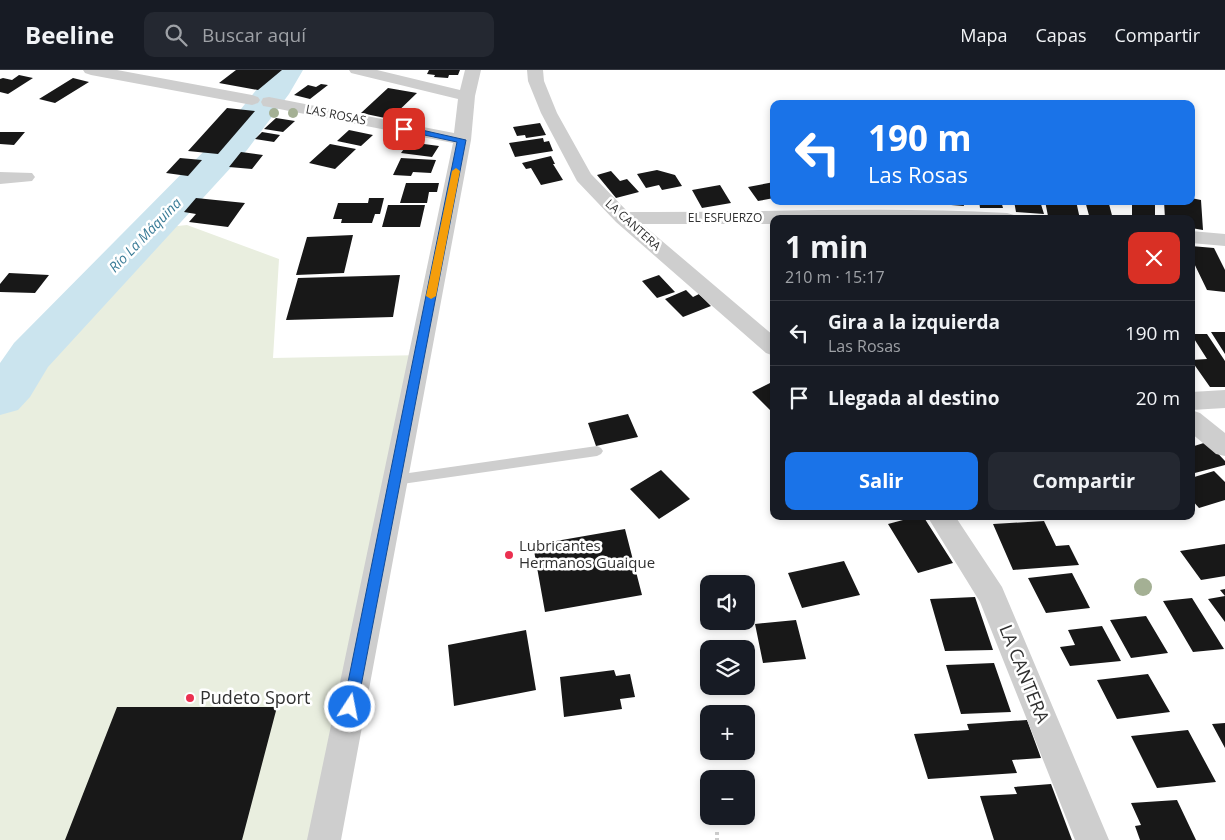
<!DOCTYPE html>
<html lang="es">
<meta charset="utf-8">
<style>
:root{--surface:#171b24;--page:#242831;--text:#f1f3f6;--muted:#9ea1a6;--line:#363941;--accent:#1a73e8}
body{margin:0;font-family:"Open Sans",sans-serif;background:var(--page);color:var(--text);height:100vh;display:flex;flex-direction:column;font-size:19px;white-space:nowrap}
*{box-sizing:border-box;margin:0}
p{font-size:16px;color:var(--muted)}
.icon{flex:none;width:28px;height:28px;fill:none;stroke:currentColor;stroke-width:2;stroke-linecap:round;stroke-linejoin:round}
.map{position:relative;flex:1;overflow:hidden}
.sheet{position:absolute;left:770px;top:145px;width:425px;height:305px;display:flex;flex-direction:column;background:var(--surface);border-radius:10px;box-shadow:0 2px 8px #0003}
.sheet>*{flex:none}
.hud{position:absolute;left:770px;top:30px;width:425px;height:105px;border-radius:10px;box-shadow:0 2px 8px #0003;background:#1a73e8;color:#fff;overflow:hidden}
.fabs{position:absolute;left:700px;top:505px;display:grid;gap:10px}
.fabs a{display:grid;place-items:center;width:55px;height:55px;border-radius:10px;background:var(--surface);box-shadow:0 2px 8px #0003;font-size:25px}
.pin{position:absolute;display:grid;place-items:center;width:42px;height:42px;color:#fff;margin:-21px;border-radius:10px;box-shadow:0 2px 8px #0006}
.me{position:absolute;width:55px;margin:-28px;rotate:11deg;stroke-linejoin:round;filter:drop-shadow(0 0 4px #0008)}
.turn{display:flex;align-items:center;gap:18px;height:105px;padding:0 15px;font-size:22px}
.turn .icon{width:65px;height:65px;stroke-width:2.5}
.turn b{display:block;font-size:35px;line-height:42px}
.round{display:grid;place-items:center;flex:none;width:52px;height:52px;border-radius:10px;background:var(--page)}
.headline{display:flex;align-items:center;justify-content:space-between;height:85px;padding:0 15px}
h1{font-size:30px;font-weight:700;line-height:38px}
.action{display:flex;gap:10px;margin-top:auto;padding:10px 15px}
.action a{flex:1;height:58px;border-radius:10px;background:var(--accent);color:#fff;font-size:20px;font-weight:700;line-height:58px;text-align:center}
.action a+a{background:var(--page);color:var(--text)}
ul{padding:0;list-style:none}
li{display:flex;align-items:center;gap:15px;height:65px;padding:0 15px;border-top:1px solid var(--line)}
li div{flex:1}
li b{display:block;font-size:19px}
li em{font-style:normal}
header{display:flex;align-items:center;gap:30px;box-sizing:border-box;height:70px;padding:0 25px;background:var(--surface);border-bottom:1px solid var(--line)}
header strong{font-size:24px}
nav{display:flex;gap:28px;margin-inline-start:auto;font-size:18px}
.search{width:350px;height:45px;background:var(--page);display:flex;align-items:center;gap:12px;box-sizing:border-box;padding:0 18px;border-radius:10px;color:var(--muted);font-size:19px}
.map>svg:first-child{display:block}
.green{fill:#e9eedf}
.lines{fill:none;stroke-linecap:round;stroke-linejoin:round}
.river{fill:#cbe4ee;fill-rule:evenodd}
.building{fill:#181818}
.path{stroke:#cecece;stroke-width:4;stroke-dasharray:3 3;stroke-linecap:butt}
.service{fill:#cecece;fill-rule:evenodd}
.minor{fill:#cecece;fill-rule:evenodd}
.tree{fill:#a4b094}
.route{fill:#1a73e8;stroke:#114b97}
.slow{fill:#f59e0b}
.poi-dot{fill:#eb3050;stroke:#fff;stroke-width:2}
.labels{text-anchor:middle;stroke-width:5;stroke-linejoin:round;paint-order:stroke}
.far-street-label{font-size:12px;fill:#313131;stroke:#fff}
.far-water-label{font-size:14px;font-style:italic;fill:#3b7c97;stroke:#fff}
.poi-label{font-size:15px;fill:#313131;stroke:#fff;text-anchor:start}
.near-street-label{font-size:18px;fill:#313131;stroke:#fff}
.near-poi-label{font-size:18px;fill:#313131;stroke:#fff;text-anchor:start}
</style>
<header>
<strong>Beeline</strong>
<div class="search"><svg class="icon" aria-label="search" viewBox="0 0 24 24"><circle cx="10" cy="10" r="6"/><path d="M15 15l6 6"/></svg>Buscar aquí</div>
<nav><a>Mapa</a><a>Capas</a><a>Compartir</a></nav>
</header>
<div class="map">
<svg width="1225" height="770" viewBox="0 0 1225 770">
<rect width="100%" height="100%" fill="#fff"/>
<path class="green" d="M187 155 279 189 273 288 424 285 334 770H0V302L130 161Z"/>
<g class="lines">
<path class="river" d="M269 0H303L289 24 247 80 48 297 30 327 18 340 0 345V293L14 273 221 64 261 14Z"/>
</g>
<path class="building" d="M236 0H282L258 20 219 13Z
M429 0H460L458 5H449L448 8 434 7 435 5 427 4Z
M19 5 33 8 8 24 0 22V9L3 8 12 10Z
M73 8 89 12 55 33 39 29Z
M321 14 328 15 310 29 294 25 308 15 316 17Z
M388 18 417 23 390 49 361 43Z
M227 38 255 41 218 84 188 81Z
M276 48 295 51 283 62 264 59Z
M540 53 546 65 526 68 525 65 517 66 513 57Z
M349 60 373 65 361 76 337 71Z
M0 62H25L14 75 0 74Z
M262 62 280 65 274 72 255 69Z
M543 68 544 72 549 71 553 81 515 87 509 73Z
M409 72 439 76 432 87 401 83Z
M330 74 356 79 335 99 309 93Z
M241 82 263 85 252 99 229 97Z
M551 86 555 94H553L563 110 541 115 531 98 526 99 522 93Z
M180 88 202 90 188 106 166 103Z
M401 88 436 90 431 103 413 102 411 106 393 105Z
M657 100 675 105 682 116 662 120 659 115 646 118 637 104Z
M611 101 620 111 627 109 639 122 616 128 597 105Z
M774 112V128L758 131 748 117Z
M406 113H439L437 122H429L427 133H400Z
M720 115 731 133 702 138 692 120Z
M196 128 245 133 228 157 189 152 196 144 184 142Z
M369 128H384L380 144H375L372 153H341L342 149H333L338 133H368Z
M1191 128 1201 130 1203 160 1191 158V149H1165L1164 131H1191Z
M937 131H963L964 136 938 134Z
M979 131H1001L1003 138H980Z
M1014 131H1040L1044 144 1016 142Z
M1045 131H1076L1080 149 1048 146Z
M1085 131 1109 134 1113 149H1090Z
M1132 131 1155 134V149L1132 147Z
M388 135H425L420 157H382Z
M353 165 344 203 296 205 307 167Z
M1191 176 1214 178 1225 200V222L1207 220 1191 187Z
M9 203 49 205 35 223 0 222V214Z
M400 205 393 247 286 250 298 208Z
M659 205 675 222 657 228 642 211Z
M686 220 693 227 699 224 711 236 683 247 665 229Z
M1211 262H1225V284Z
M1191 264H1207L1225 291V317H1210L1191 290 1207 289Z
M774 311V341L772 342 752 322Z
M628 344 638 367 596 376 588 353Z
M1207 372 1225 391V395L1191 404V377Z
M661 400 690 429 659 449 630 419Z
M1214 401 1225 412V430L1199 438 1191 429V408Z
M918 446H923L953 493 918 503 888 454Z
M1044 451 1056 476 1069 475 1079 495 1013 500 993 454Z
M625 459 642 525 545 542 533 475Z
M1225 474V506L1201 510 1180 481Z
M844 491 860 525 802 538 788 503Z
M1072 503 1090 538 1046 543 1028 508Z
M1225 519V552L1208 529 1225 526 1220 520Z
M975 527 993 580 945 581 930 529Z
M1192 528 1224 579 1193 582 1163 531Z
M1146 546 1168 583 1131 588 1110 550Z
M796 550 806 589 763 593 755 554Z
M1102 556 1121 591 1070 596 1060 577 1075 575 1068 560Z
M526 560 536 620 454 636 448 575Z
M994 593 1011 642 961 644 946 595Z
M614 600 616 606 630 604 635 627 620 629 622 639 564 647 560 607Z
M1148 604 1170 642 1117 649 1097 610Z
M117 637H277L242 770H65Z
M1027 650 1041 688 1012 690 1017 703 928 709 914 664 969 660 967 654Z
M1225 653V678L1212 654Z
M1188 660 1216 712 1157 718 1131 666Z
M1051 714 1072 770H994L980 726 1017 724 1014 717Z
M1177 730 1196 770H1140L1135 756 1141 755 1131 733Z"/>
<g class="lines">
<path class="path" d="M717 762V770"/>
<path class="service" d="M597 376 601 378 603 381 601 384 597 386 395 415 390 414 389 410 390 406 395 405Z"/>
<path class="minor" d="M83 0H117L252 25 258 27 260 30 258 33 252 35 91 5 85 3Z
M349 0H377L460 20 465 0H481L475 26 471 70 341 770H307L453 73 269 37 263 36 261 32 263 28 269 27 454 63 458 29 351 3Z
M527 0H543L544 11 557 43 591 104 628 142C754 143 881 136 1007 143L1014 145 1016 149H774V154H642L774 266V286L766 283 616 152 577 111 541 43 528 11Z
M0 102 32 103 35 107 32 111 0 114Z
M1191 161 1225 164V176L1191 173Z
M1225 320V338L1191 340V322Z
M1191 340 1200 343 1225 363V386L1216 384 1191 363Z
M927 446H955L1002 517 1109 770H1075L980 532Z"/>
</g>
<g class="tree">
<circle cx="274" cy="43" r="5"/>
<circle cx="293" cy="43" r="5"/>
<circle cx="1143" cy="517" r="9"/>
</g>
<path class="route" d="M404 56 466 70 357 637 355 642 350 644 345 642 343 637 457 72 401 60V57Z"/>
<path class="slow" d="M456 98 460 101 436 226 431 229 426 226 452 101Z"/>
<g class="poi-dot">
<circle cx="509" cy="485" r="5"/>
<circle cx="190" cy="628" r="5"/>
</g>
<g class="labels">
<g class="far-street-label">
<text transform="translate(336 45) rotate(11)" y="4">LAS ROSAS</text>
<text x="725" y="152">EL ESFUERZO</text>
<text transform="translate(633 155) rotate(42)" y="4">LA CANTERA</text>
</g>
<g class="far-water-label">
<text transform="translate(145 165) rotate(-46)" y="5">Río La Máquina</text>
</g>
<g class="poi-label">
<text x="519" y="481">Lubricantes<tspan x="519" dy="17">Hermanos Guaique</tspan></text>
</g>
<g class="near-street-label">
<text transform="translate(1024 604) rotate(68)" y="6">LA CANTERA</text>
</g>
<g class="near-poi-label">
<text x="200" y="634">Pudeto Sport</text>
</g>
</g>
</svg>
<div class="fabs">
<a><svg class="icon" aria-label="sound" viewBox="0 0 24 24"><path d="M4 9h4l5-4v14l-5-4H4zM17 9q2 3 0 6"/></svg></a>
<a><svg class="icon" aria-label="layers" viewBox="0 0 24 24"><path d="M12 4l9 5-9 5-9-5zM3 14l9 5 9-5"/></svg></a>
<a>+</a>
<a>−</a>
</div>
<div class="pin" style="left:404px;top:59px;background:#d93025"><svg class="icon" aria-label="arrive" viewBox="0 0 24 24"><path d="M6 21V4h12l-3 4 3 4H6"/></svg></div>
<svg class="me" style="left:350px;top:637px" viewBox="-20 -20 40 40"><circle r="17" fill="#1a73e8" stroke="#fff" stroke-width="3"/><path d="M0-11L8 9 0 5-8 9z" fill="#fff"/></svg>
<div class="hud">
<div class="turn"><svg class="icon" aria-label="left" viewBox="0 0 24 24"><path d="M17 20v-9H6M10 6l-5 5 5 5"/></svg><div><b>190 m</b>Las Rosas</div></div>
</div>
<section class="sheet">
<div class="headline"><div><h1>1 min</h1><p>210 m · 15:17</p></div><a class="round" style="background:#d93025;color:#fff"><svg class="icon" aria-label="close" viewBox="0 0 24 24"><path d="M6 6l12 12M18 6L6 18"/></svg></a></div>
<ul>
<li><svg class="icon" aria-label="left" viewBox="0 0 24 24"><path d="M17 20v-9H6M10 6l-5 5 5 5"/></svg><div><b>Gira a la izquierda</b><p>Las Rosas</p></div><em>190 m</em></li>
<li><svg class="icon" aria-label="arrive" viewBox="0 0 24 24"><path d="M6 21V4h12l-3 4 3 4H6"/></svg><div><b>Llegada al destino</b></div><em>20 m</em></li>
</ul>
<div class="action"><a>Salir</a><a>Compartir</a></div>
</section>
</div>
